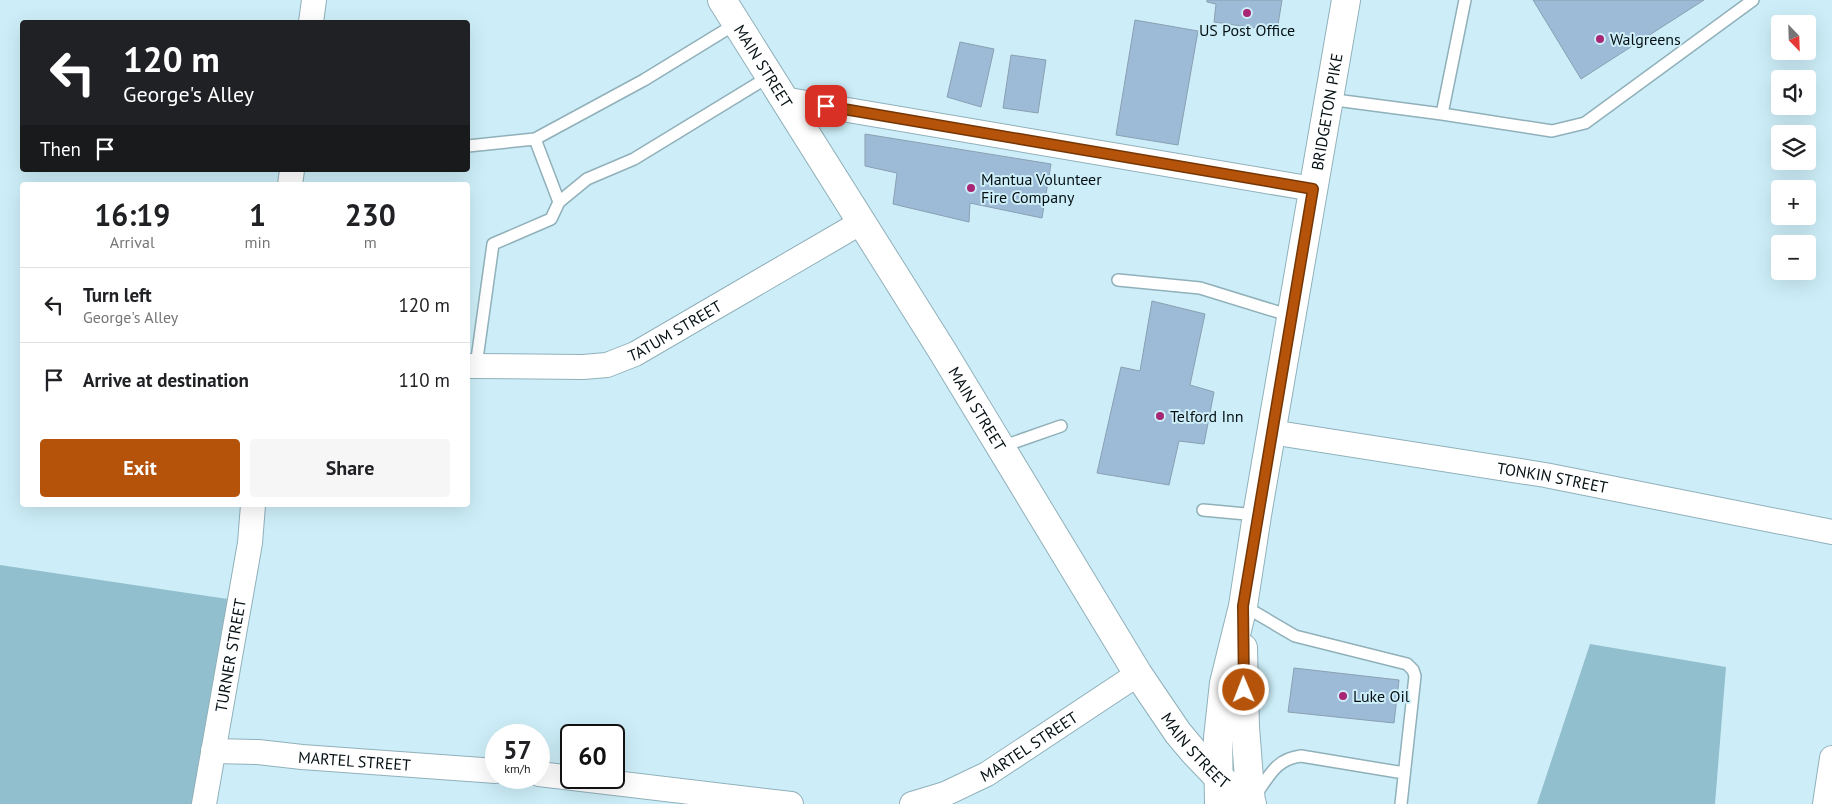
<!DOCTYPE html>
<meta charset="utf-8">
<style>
:root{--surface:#fff;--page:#f6f6f6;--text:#202124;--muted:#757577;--line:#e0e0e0;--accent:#b45309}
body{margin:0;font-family:"PT Sans",sans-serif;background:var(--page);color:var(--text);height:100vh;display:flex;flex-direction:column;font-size:19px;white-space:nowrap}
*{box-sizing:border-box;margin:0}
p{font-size:16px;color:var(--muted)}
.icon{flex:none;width:28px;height:28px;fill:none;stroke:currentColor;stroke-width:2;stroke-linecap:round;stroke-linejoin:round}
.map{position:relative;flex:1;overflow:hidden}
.details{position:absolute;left:20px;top:182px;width:450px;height:325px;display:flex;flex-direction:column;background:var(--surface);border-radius:5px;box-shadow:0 5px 20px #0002}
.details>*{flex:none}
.banner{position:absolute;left:20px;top:20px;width:450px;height:152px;border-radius:5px;box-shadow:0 5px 20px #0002;background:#202124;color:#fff;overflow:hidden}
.needle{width:32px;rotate:157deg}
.controls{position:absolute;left:1771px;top:15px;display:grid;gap:10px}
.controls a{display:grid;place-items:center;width:45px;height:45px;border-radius:5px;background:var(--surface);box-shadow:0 5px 20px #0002;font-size:25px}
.speed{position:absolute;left:485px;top:724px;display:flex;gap:10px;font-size:25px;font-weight:700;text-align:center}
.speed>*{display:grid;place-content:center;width:65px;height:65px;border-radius:50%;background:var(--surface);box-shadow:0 5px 20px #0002;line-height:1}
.speed small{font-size:12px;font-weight:400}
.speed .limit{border:2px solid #111;border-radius:8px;background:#fff;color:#111}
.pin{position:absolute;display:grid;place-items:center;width:42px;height:42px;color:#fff;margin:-21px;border-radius:10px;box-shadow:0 2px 8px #0006}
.me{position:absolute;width:55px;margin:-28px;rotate:359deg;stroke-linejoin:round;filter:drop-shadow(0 0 4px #0008)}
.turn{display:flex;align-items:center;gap:18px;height:105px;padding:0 20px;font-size:22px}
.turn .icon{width:65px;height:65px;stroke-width:2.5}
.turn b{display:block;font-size:35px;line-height:42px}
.then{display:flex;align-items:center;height:48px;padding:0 20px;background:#0003;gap:10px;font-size:19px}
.eta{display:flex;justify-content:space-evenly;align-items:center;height:85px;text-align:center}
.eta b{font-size:30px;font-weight:600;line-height:35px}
.button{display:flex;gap:10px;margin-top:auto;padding:10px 20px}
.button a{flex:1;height:58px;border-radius:5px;background:var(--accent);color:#fff;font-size:20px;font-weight:600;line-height:58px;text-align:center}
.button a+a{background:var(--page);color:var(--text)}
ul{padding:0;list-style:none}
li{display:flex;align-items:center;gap:15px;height:75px;padding:0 20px;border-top:1px solid var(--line)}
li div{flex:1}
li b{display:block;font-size:19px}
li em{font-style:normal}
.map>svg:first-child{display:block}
.forest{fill:#92bfcd}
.building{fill:#9dbbd7;stroke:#8a9fb3}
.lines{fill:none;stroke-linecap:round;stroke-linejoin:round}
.service-casing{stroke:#90b0ba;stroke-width:14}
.minor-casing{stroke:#90b0ba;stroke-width:26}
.primary-casing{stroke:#90b0ba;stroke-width:30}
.service{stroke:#fff;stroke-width:11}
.minor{stroke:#fff;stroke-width:24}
.primary{stroke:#fff;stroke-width:28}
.route-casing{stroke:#753606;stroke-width:12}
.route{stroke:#b45309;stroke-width:9}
.poi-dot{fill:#a82673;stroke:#cdeef8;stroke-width:2}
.labels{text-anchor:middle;stroke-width:4;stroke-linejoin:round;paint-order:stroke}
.poi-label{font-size:16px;fill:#051014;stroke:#cdeef8;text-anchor:start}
.street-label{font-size:16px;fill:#051014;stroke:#cdeef8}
</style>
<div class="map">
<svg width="1832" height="804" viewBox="0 0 1832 804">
<rect width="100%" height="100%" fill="#cdeef8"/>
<path class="forest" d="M0 565 241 601 211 804H0Z
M1590 644 1726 667 1715 804H1537Z"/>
<path class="building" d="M1207 0H1282L1277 31 1214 22 1216 4 1207 2Z
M1533 0H1704L1581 79Z
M1135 20 1198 31 1178 145 1116 135Z
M960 42 994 49 981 107 947 97Z
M1011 55 1046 60 1038 113 1003 108Z
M865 134 1051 164 1042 218 970 203 969 222 893 204 897 173 865 166Z
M1152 301 1205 314 1190 385 1214 392 1204 444 1179 441 1169 485 1097 473 1121 367 1140 371Z
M1294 668 1399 680 1394 723 1288 712Z"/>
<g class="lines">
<g class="service-casing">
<path id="service" d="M1328 99 1442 114 1465 0
M1442 114 1552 131 1585 123 1753 0
M535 139 559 202 587 179 634 159 770 76
M468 146 535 139 644 80 737 23
M1118 280 1200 288 1291 316
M476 366 493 244 551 219 559 202
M1001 447 1061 426
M1203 510 1257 515
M1244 606 1295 636 1407 664 1413 670 1415 676 1401 804
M1254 797C1269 777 1275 759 1301 756L1404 773"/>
</g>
<g class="minor-casing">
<g id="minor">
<path d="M311 22 314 0"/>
<path d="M783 99 1313 189"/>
<path d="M290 185 292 170"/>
<path id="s1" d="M468 366 583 367 607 365 635 354 860 223"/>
<path id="s2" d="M1271 432 1545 475 1832 532"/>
<path id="s3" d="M213 751 258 752 302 757 496 771"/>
<path d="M539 774 791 804"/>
<path id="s4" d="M204 804 250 543 253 505"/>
<path id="s5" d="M912 804 945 794 987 774 1138 674"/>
<path d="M1825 804 1832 758"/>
</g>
</g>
<g class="primary-casing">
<g id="primary">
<path id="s6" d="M722 0 943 352 1138 674 1178 733 1194 752 1218 777 1252 804"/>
<path d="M1243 648 1245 727 1251 804"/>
<path id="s7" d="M1219 804 1218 738 1224 683 1243 606 1257 515 1346 0"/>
</g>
</g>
<use href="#service" class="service"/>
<use href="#minor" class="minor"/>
<use href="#primary" class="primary"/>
</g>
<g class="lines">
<g class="route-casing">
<path id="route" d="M826 106 1313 189 1243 606 1244 690"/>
</g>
<use href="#route" class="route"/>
</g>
<g class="poi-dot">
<circle cx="1247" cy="13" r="5"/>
<circle cx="1600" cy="39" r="5"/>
<circle cx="971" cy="188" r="5"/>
<circle cx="1160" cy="416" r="5"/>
<circle cx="1343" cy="696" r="5"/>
</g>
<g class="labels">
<g class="poi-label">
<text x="1247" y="36" text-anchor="middle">US Post Office</text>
<text x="1610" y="45">Walgreens</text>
<text x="981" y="185">Mantua Volunteer<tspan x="981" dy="18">Fire Company</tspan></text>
<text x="1170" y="422">Telford Inn</text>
<text x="1353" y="702">Luke Oil</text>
</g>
<g class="street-label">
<text dy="6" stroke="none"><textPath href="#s6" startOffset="78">MAIN STREET</textPath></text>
<text dy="6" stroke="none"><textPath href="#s7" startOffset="702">BRIDGETON PIKE</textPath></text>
<text dy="6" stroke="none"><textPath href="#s1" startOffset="215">TATUM STREET</textPath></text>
<text dy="6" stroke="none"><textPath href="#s6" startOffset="482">MAIN STREET</textPath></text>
<text dy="6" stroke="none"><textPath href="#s2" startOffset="285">TONKIN STREET</textPath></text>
<text dy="6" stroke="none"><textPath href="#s4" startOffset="151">TURNER STREET</textPath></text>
<text dy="6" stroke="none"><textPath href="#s5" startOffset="131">MARTEL STREET</textPath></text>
<text dy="6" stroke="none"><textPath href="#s6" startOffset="888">MAIN STREET</textPath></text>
<text dy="6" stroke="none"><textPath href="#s3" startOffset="142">MARTEL STREET</textPath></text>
</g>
</g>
</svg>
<div class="controls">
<a><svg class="needle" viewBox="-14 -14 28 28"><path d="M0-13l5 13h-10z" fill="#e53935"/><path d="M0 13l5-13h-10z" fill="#757577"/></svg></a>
<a><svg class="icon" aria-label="sound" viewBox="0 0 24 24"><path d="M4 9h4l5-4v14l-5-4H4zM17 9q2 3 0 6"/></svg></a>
<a><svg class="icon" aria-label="layers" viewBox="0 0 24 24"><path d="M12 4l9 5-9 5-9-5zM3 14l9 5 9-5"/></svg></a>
<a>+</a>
<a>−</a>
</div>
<div class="speed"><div>57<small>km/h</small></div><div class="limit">60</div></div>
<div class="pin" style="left:826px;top:106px;background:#d93025"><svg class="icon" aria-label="arrive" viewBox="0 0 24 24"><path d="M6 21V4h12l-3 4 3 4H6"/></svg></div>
<svg class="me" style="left:1244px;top:690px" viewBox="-20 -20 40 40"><circle r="17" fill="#b45309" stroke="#fff" stroke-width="3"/><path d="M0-11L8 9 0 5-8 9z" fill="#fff"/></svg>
<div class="banner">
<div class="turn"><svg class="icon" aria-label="left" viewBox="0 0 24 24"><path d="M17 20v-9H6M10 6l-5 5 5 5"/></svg><div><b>120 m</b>George's Alley</div></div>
<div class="then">Then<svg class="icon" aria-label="arrive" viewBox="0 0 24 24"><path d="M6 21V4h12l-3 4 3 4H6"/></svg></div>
</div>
<section class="details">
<div class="eta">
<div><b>16:19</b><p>Arrival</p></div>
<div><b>1</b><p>min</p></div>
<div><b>230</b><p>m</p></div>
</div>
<ul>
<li><svg class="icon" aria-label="left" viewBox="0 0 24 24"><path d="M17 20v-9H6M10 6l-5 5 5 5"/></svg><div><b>Turn left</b><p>George's Alley</p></div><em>120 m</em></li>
<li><svg class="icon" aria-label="arrive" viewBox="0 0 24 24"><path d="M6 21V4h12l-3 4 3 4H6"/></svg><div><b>Arrive at destination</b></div><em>110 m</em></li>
</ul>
<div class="button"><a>Exit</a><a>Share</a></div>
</section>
</div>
